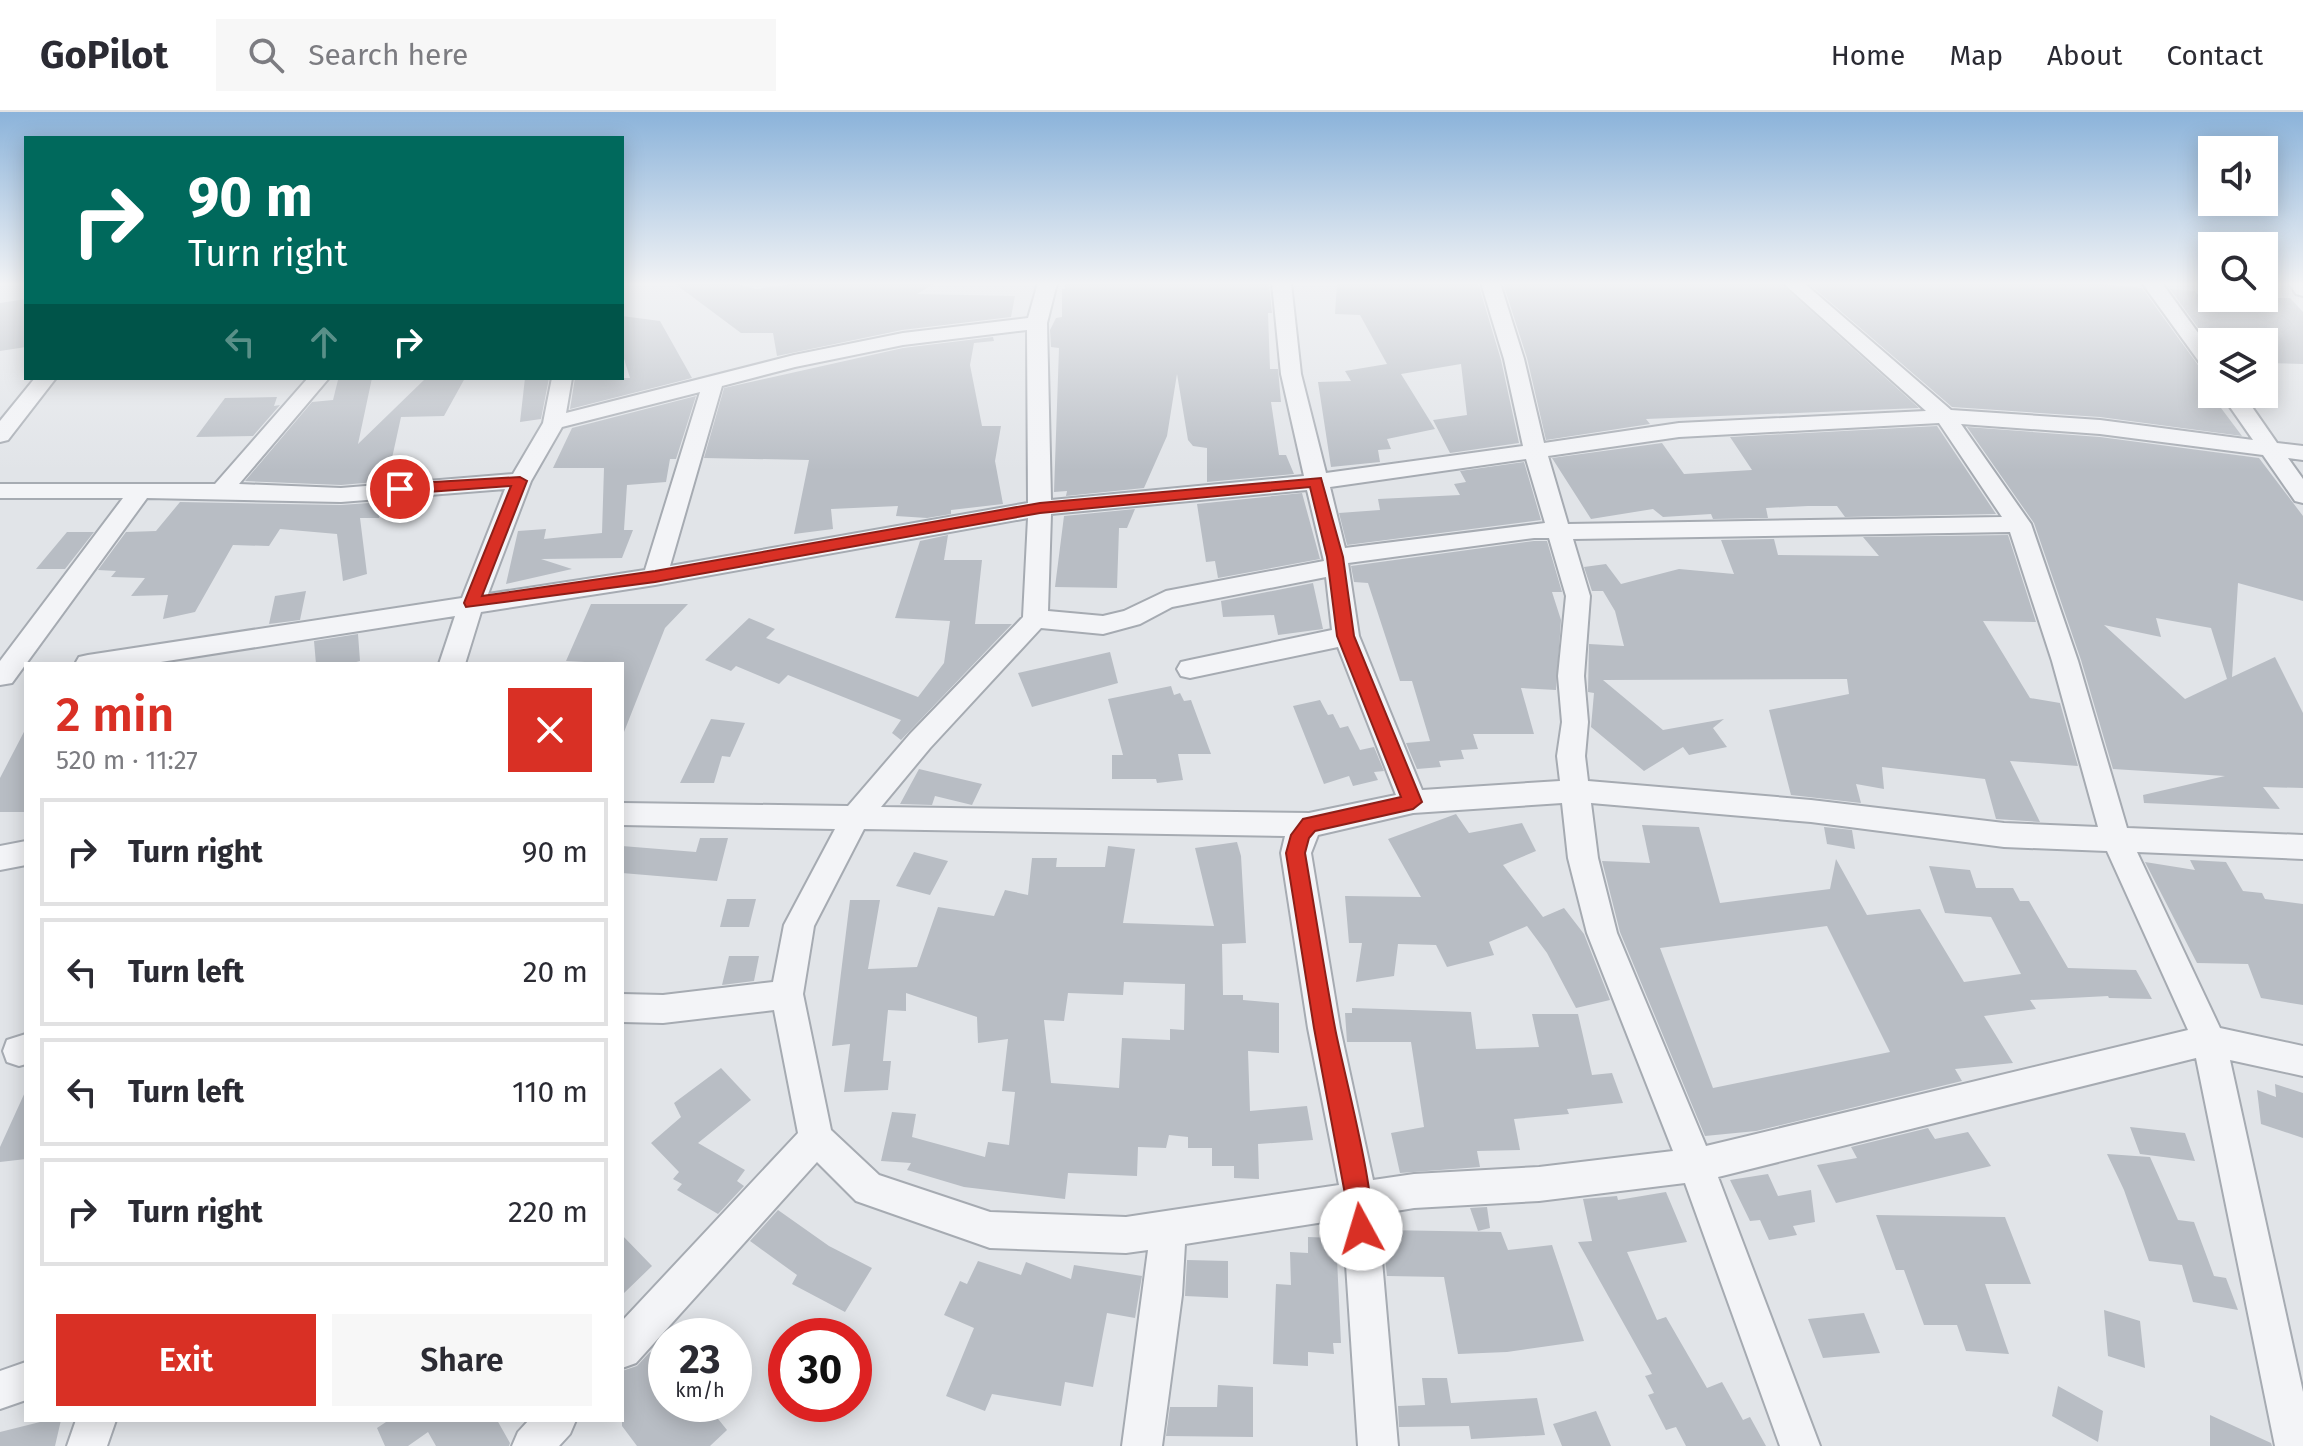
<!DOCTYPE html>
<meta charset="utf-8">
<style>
:root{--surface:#fff;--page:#f7f7f7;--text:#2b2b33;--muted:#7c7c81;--line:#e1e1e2;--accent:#d93025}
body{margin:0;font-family:"Fira Sans",sans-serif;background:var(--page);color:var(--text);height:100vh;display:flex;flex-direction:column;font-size:30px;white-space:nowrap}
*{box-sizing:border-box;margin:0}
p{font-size:26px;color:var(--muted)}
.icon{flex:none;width:44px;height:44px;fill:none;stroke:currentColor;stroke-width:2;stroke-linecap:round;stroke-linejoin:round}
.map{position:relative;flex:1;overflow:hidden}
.side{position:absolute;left:24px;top:550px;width:600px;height:760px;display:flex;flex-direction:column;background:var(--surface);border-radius:0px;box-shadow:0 4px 20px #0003}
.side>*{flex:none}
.hud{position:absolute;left:24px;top:24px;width:600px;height:244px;border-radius:0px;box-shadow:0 4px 20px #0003;background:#00695c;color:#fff;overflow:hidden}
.fabs{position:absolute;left:2198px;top:24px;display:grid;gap:16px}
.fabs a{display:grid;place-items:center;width:80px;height:80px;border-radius:0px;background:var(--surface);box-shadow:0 4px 20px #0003;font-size:40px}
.speed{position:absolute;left:648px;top:1206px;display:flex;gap:16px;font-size:40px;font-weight:700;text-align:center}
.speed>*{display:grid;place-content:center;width:104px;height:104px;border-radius:50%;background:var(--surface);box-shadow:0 4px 20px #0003;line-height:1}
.speed small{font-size:20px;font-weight:400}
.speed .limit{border:12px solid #d22;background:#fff;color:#111}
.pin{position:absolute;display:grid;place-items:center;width:68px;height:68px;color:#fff;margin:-34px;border:4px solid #fff;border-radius:50%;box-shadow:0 2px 8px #0007}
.me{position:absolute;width:88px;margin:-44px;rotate:354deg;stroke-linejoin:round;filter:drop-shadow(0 0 6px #0008)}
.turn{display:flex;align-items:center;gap:28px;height:168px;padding:0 32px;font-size:36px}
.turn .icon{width:104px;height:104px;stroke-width:2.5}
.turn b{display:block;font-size:56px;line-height:68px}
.lanes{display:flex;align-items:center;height:76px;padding:0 32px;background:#0003;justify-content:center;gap:40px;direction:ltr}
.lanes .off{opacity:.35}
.round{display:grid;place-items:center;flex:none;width:84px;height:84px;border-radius:0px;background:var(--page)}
.summary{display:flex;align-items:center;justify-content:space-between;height:136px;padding:0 32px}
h1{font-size:48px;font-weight:600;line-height:60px;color:var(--accent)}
.action{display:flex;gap:16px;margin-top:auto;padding:16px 32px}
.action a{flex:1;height:92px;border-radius:0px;background:var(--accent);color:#fff;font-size:32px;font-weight:600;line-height:92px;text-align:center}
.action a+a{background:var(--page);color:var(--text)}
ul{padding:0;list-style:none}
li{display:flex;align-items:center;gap:24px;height:108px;margin:0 16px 12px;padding:0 16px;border:4px solid var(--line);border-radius:0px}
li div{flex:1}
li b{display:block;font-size:30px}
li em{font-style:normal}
header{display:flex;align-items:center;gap:48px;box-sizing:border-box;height:112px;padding:0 40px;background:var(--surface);border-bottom:2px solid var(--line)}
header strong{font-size:38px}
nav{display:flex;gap:44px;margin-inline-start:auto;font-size:28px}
.search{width:560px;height:72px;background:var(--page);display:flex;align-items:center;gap:20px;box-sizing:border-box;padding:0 28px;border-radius:0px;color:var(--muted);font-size:30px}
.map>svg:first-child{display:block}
.building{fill:#b8bdc4;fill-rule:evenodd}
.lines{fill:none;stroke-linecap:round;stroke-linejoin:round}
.street-casing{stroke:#a6abb2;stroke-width:4}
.street{fill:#f3f4f7;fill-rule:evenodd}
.route{fill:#d93025;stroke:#8d1f18;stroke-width:2}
</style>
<header>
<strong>GoPilot</strong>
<div class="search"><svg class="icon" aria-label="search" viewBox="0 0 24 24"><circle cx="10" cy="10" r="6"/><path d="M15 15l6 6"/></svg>Search here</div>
<nav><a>Home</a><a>Map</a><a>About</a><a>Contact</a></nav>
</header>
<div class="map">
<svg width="2303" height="1334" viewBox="0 0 2303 1334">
<rect width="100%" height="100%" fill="#e1e4e8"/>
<path class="building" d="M674 171H734L756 177 799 171H935L917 182 1015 184 1011 205 902 218 777 244 773 221H741Z
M1065 171H1269L1272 201H1268L1270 257H1278L1281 290H1271L1279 343H1286L1294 362 1207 370V336L1193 334 1188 328 1177 262 1167 324 1144 376 1066 384 1067 379 1054 380 1059 236 1051 235 1050 218 1056 206 1062 205V177H1065Z
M1337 171H1478L1501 248 1519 331 1450 341 1433 308 1467 303 1461 252 1401 262 1435 317 1387 327 1391 337 1378 338 1380 350 1331 355 1318 270 1351 269 1345 259 1387 252 1360 203 1335 202Z
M1503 171H1780L1919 296 1646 307 1650 312 1546 328 1527 246Z
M1808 171H2092L2142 176 2203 260 2212 263V284L2242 324 2100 305 1952 295Z
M2170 177 2195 179 2199 184 2220 186 2230 197 2264 198V186H2290L2303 200V252L2264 251V230H2212V235Z
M26 187V235L0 239V191Z
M622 204 660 209 692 266 570 297 575 266H630L622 240Z
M993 225 994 229 974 231 970 253 982 314H1001L995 349 1003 392 951 398V402L927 406 896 404 898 394 831 397 833 417 794 422 809 348 704 346 724 276 903 236Z
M372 266 358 332 426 266H465L444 304 401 305 387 369 341 373 245 369 312 290 333 288 338 268Z
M525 266H549L541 307 520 310Z
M696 284 676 347H670L666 370 627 373 624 418H633L622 446 541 447 572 457 506 472 518 419 546 417 544 427 602 421 604 356H553L572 316Z
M277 285 274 294 280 293 253 324 196 325 225 286Z
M1937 314 1996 402 1845 405 1837 394H1808L1766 396 1768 406 1713 407 1711 402 1663 405 1653 397 1591 407 1552 346 1662 331 1684 362 1752 358 1730 325Z
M1967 315 2100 325 2259 346 2303 404V489L2238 471 2232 565 2275 545 2303 601V676L2263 675 2280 697 2144 691 2143 683 2225 664 2113 657 2081 548 2034 411ZM2156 506 2211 516 2227 567 2185 587 2104 513 2161 525Z
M1524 350 1541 408 1347 433 1339 401 1380 398 1378 387 1460 383 1454 372 1466 370 1460 359Z
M1302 381 1320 447 1218 466 1215 449 1206 450 1197 392Z
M180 390 341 393 383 390 379 406H360L367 462 343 469 337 422 280 417 269 434 233 433 195 500 163 507 168 483 131 484 145 466 111 465 116 459 98 458 126 420 156 419Z
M1135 397 1127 416H1119L1117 476 1055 475 1064 404Z
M67 420H94L65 457H36Z
M948 423 944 448H982L975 512H1012L901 628 892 621 901 608 788 563 779 572 736 554 731 559 705 548 749 506 775 517 766 526 918 585 944 551 950 509 895 506 920 429Z
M2008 423 2036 510 1983 509 2030 586 2060 591 2078 654 2010 649 2040 710 1996 707 1985 667 1882 655 1884 677 1856 672 1861 691 1791 683 1769 598 1849 582 1847 567 1603 568 1663 618 1724 607 1713 616 1727 635 1689 643 1683 635 1644 659 1591 615 1594 581 1588 580 1589 532 1624 534 1615 499 1603 479H1592L1584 455 1606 452 1621 472 1679 457 1734 462 1721 428 1774 427 1778 443 1879 444 1863 425Z
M1534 429H1547L1562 480H1552L1561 508 1556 578 1521 576 1534 622H1473L1478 637 1461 638 1464 647 1439 649 1441 655 1417 657 1406 631 1430 629 1412 569H1400L1368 471 1354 470 1351 454Z
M1313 471 1323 517 1278 523 1274 503 1223 505 1221 489Z
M306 479 300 508 269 512 275 484Z
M591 492H688L665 516 624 620 622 552 566 549Z
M358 522 360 549 349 552H316L314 529Z
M1110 540 1118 571 1032 595 1018 561Z
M1171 574 1174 583 1180 581 1184 589 1191 588 1211 642H1178L1183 668 1157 671 1156 667H1112V643H1123L1108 587Z
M1320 588 1328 603 1333 602 1340 616 1348 614 1360 638 1374 635 1384 659 1374 660 1378 668 1353 674 1349 664 1324 672 1293 594Z
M711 607 745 611 730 645 722 644 714 671H680Z
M26 616V700H0V666Z
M919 657 982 672 972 693 935 684 932 693 900 692Z
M1456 702 1469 721 1522 711 1536 739 1503 753 1543 805 1564 796 1584 822 1610 888 1576 896 1547 841 1527 814 1489 830 1494 843 1447 855 1436 833 1398 832 1394 864 1356 870 1362 831H1349L1345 784 1421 785 1388 727Z
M1642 713 1699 715 1720 791 1830 777 1836 747 1867 803 1920 797 1964 870 2021 862 1991 805 1945 801 1929 754 1970 758 1976 776H2013L2020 789H2029L2068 856 2136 858 2152 887 2109 886 2108 884 2030 888 2036 897 1984 904 2013 951 1955 957 1962 969 1756 1019 1705 1024 1620 820 1602 749 1650 751ZM1827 814 1890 940 1713 976 1660 836Z
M1824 715 1852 718 1855 737 1827 732Z
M700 726H728L717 769 622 761V734L696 740Z
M1237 730 1241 744 1246 831 1222 832 1223 883H1243V888L1279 891V941L1248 939 1250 999 1307 994 1313 1028 1258 1032 1259 1067 1234 1066V1054H1212V1036H1188V1025L1169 1023 1166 1036 1138 1035 1137 1064 1068 1061 1065 1087 964 1075 907 1058 911 1051 881 1049 892 1000 916 1002 912 1025 985 1045 988 1030 1009 1033 1015 980 1002 979 1008 927 978 931 977 905 906 881V899L888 898 883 949H891L888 978 844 980 850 932 832 934 850 788H880L868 857 917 855 938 795 994 804 1005 778 1028 783 1032 746H1057L1056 755H1105L1108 734 1135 737 1123 811 1214 814 1195 736ZM1124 870 1185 872 1184 918 1170 917V928L1122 926 1119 976 1051 971 1044 908 1064 909 1068 881 1123 883Z
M914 740 948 749 930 783 896 774Z
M2190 748 2226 750 2243 779 2262 781 2265 787 2303 792V893L2261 886 2248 852 2197 851 2145 750 2195 758Z
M727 787H756L749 815H720Z
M729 844H759L754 869 722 873Z
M1352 896 1471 900 1476 937 1539 935 1532 902H1578L1592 963 1612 961 1623 991 1567 997 1569 1002 1514 1007 1520 1038 1477 1039 1480 1055 1400 1061 1391 1021 1424 1015 1411 930H1347L1345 901H1352Z
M721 956 751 988 698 1031 745 1058 737 1069 744 1074 718 1102 677 1078 682 1072 673 1067 679 1060 651 1031 681 1005 674 991Z
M2275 972 2303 981V1026L2261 1012 2257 978 2276 985Z
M26 978V1047L0 1050V1035Z
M2130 1015 2185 1021 2195 1049 2140 1042Z
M1928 1016 1935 1027 1968 1020 1991 1054 1836 1091 1817 1053 1857 1046 1851 1035Z
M2107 1042 2150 1045 2178 1108 2194 1110 2214 1164 2226 1166 2238 1198 2193 1190 2182 1153 2149 1149 2124 1078Z
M1768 1062 1778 1084 1811 1078 1815 1110 1793 1114 1797 1123 1769 1128 1760 1108 1750 1109 1730 1068Z
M1666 1080 1687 1130 1627 1140 1657 1208 1666 1205 1707 1276 1722 1270 1743 1308 1750 1305 1766 1334H1686L1676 1315 1666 1318 1648 1283 1654 1281 1645 1264 1652 1262 1578 1130 1592 1129 1583 1087 1617 1084 1618 1088Z
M1487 1095 1490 1116 1478 1119 1470 1096Z
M778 1098 829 1134 872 1156 845 1200 792 1172 797 1163 750 1129Z
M1876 1103 2005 1105 2031 1172H1985L2009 1242 1966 1239 1957 1213H1924L1904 1158H1896Z
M1382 1118 1501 1120 1508 1138 1552 1133 1584 1229 1507 1240 1458 1242 1444 1165 1387 1164Z
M622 1123 652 1154 622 1183Z
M1308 1125 1336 1126 1341 1231H1333L1334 1242 1308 1240V1254L1273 1252 1276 1172 1291 1173 1290 1140 1308 1141Z
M1187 1148 1228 1149V1186L1185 1184Z
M978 1149 1021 1163 1026 1150 1071 1167 1074 1153 1142 1164 1135 1206 1107 1201 1093 1275 1065 1270 1061 1294 992 1282 985 1299 946 1284 974 1216 944 1203 960 1169 967 1172Z
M2104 1198 2140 1209 2145 1256 2108 1244Z
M1864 1201 1880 1241 1823 1246 1808 1207Z
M650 1240 666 1252V1292H706L727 1318 710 1334H637L622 1314V1259L637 1254Z
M1422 1266H1447L1451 1291 1537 1286 1545 1323 1471 1327 1469 1314 1399 1315 1398 1294 1425 1293Z
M1218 1273 1253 1275V1325L1166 1324 1170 1295H1217Z
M2058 1274 2103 1299 2098 1330 2052 1304Z
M1596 1299 1611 1334H1562L1553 1312Z
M2210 1303 2271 1331 2272 1334H2210Z
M48 1308H61L55 1334H0V1320Z
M389 1308H497L510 1331 509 1334H436L428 1320 408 1334H385L377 1316Z"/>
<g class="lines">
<g class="street-casing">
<path id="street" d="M1038 171H1057L1047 211 1051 388 1304 364 1281 262 1272 171H1291L1301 262 1326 361 1523 334 1504 247 1481 171H1500L1524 247 1544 331 1679 311 1926 299 1783 171H1804L1951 298 2100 308 2253 328 2221 282H2243L2277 331 2303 334V348L2288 346 2303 367V391L2295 389 2263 343 2100 322 1961 312 2031 412 2078 549 2127 716 2303 723V747L2137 740 2220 916 2303 934V964L2230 948 2303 1280V1334H2275L2196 946 1718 1065 1820 1334H1780L1685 1071 1539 1089 1414 1096 1378 1102 1398 1334H1358L1343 1107 1185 1132 1182 1183 1162 1334H1122L1148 1138 1126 1141 990 1136 856 1089 817 1050 636 1251 622 1256V1209L798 1021 774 898 663 911 622 910V882L663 883 773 870 784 813 835 717 622 713V691L848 694 910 622 1023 505 1028 406 655 473 481 500 465 552H439L455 504 148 552H75L79 545 88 543 462 486 505 377 341 390 147 386 12 571 0 573V549L123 386H0V372H215L308 266H329L239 372 341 376 513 362 543 311 552 266H572L566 301 794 243 903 221 1028 206ZM1027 218 1028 391 670 454 722 274 795 255 903 233ZM700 280 645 458 488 482 531 369 562 315ZM1939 311 2002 405 1568 412 1548 344 1679 325ZM1526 347 1545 411 1345 436 1330 375ZM1307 378 1324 449 1166 479 1124 499 1103 504 1048 499 1051 402ZM2010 420 2052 549 2098 715 2004 711 1811 688 1588 669 1585 644 1588 610 1584 564 1590 484 1573 427ZM1534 426H1549L1566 484 1558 564 1562 610 1557 644 1560 669 1422 678 1359 524 1348 451ZM1326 465 1332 518 1190 548 1181 550 1177 557 1181 564 1190 566 1338 535 1396 683 1309 701 881 695 930 636 1041 516 1103 522 1140 512 1172 495ZM1562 691 1568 746 1587 821 1673 1039 1539 1055 1414 1062 1373 1068 1340 916 1311 741 1318 723 1413 701ZM1591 691 1811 710 2004 735 2107 739 2188 918 1706 1034 1617 821 1598 746ZM864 717 1285 724 1281 741 1308 916 1339 1073 1126 1105 990 1100 879 1063 831 1018 803 882 814 814Z
M2142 171H2162L2212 240V260L2205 258Z
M2289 171H2303V184L2296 182Z
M35 266H56L8 328 0 330V309Z
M26 729V753L0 758V734Z
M26 922V952L19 954 7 950 3 939 7 928Z
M26 1250V1288L0 1297V1259Z
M76 1308H116L107 1334H67Z
M529 1308H576L570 1322 559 1334H512L518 1320Z"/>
</g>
<use href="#street" class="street"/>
</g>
<linearGradient id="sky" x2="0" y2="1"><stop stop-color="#8bb3da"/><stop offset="0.48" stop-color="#f2f3f5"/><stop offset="1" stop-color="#f2f3f5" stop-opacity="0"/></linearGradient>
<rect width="2303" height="358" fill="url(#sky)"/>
<path class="route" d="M520 365 527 369 482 484 655 459 1040 391 1321 366 1343 445 1354 524 1422 690 1413 697 1315 719 1309 726 1305 741C1315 799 1324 857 1335 916 1342 954 1381 1097 1370 1125L1361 1129 1353 1125 1314 916 1286 741 1291 723 1303 707 1401 685 1337 524 1327 445 1310 375 1040 401 655 470 466 495 464 491 511 374 400 382 393 377 400 372Z"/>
</svg>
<div class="fabs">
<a><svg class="icon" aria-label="sound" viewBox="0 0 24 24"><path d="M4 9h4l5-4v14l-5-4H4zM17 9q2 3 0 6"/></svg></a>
<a><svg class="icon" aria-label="search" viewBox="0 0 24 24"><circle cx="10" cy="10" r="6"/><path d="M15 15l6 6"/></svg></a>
<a><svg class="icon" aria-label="layers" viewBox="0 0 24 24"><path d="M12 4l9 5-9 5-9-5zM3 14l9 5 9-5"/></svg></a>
</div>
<div class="speed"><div>23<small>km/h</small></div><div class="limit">30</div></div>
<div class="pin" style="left:400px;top:377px;background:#d93025"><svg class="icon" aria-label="arrive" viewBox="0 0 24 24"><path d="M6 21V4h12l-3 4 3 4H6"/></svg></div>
<svg class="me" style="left:1361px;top:1117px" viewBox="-20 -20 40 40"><circle r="19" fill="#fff"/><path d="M0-13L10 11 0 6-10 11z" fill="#d93025"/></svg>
<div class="hud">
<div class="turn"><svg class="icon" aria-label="right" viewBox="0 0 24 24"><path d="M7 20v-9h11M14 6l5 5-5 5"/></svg><div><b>90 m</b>Turn right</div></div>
<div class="lanes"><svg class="icon off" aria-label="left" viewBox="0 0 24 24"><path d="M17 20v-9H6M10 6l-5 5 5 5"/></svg><svg class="icon off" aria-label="ahead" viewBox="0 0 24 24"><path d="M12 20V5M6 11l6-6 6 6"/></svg><svg class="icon" aria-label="right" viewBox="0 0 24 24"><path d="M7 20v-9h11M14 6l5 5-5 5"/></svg></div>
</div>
<section class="side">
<div class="summary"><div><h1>2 min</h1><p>520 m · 11:27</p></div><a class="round" style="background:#d93025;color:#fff"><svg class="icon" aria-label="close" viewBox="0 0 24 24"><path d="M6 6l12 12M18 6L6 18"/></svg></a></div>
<ul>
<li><svg class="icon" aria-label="right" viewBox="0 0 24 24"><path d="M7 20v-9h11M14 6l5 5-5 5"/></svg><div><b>Turn right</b></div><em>90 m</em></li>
<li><svg class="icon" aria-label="left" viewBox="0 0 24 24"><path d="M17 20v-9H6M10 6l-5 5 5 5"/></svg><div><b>Turn left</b></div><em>20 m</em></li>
<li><svg class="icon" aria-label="left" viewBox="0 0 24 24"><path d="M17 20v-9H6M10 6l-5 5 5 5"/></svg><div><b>Turn left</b></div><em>110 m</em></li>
<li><svg class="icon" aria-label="right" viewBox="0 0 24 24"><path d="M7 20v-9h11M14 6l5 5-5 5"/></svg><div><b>Turn right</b></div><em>220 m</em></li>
</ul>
<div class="action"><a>Exit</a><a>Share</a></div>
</section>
</div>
